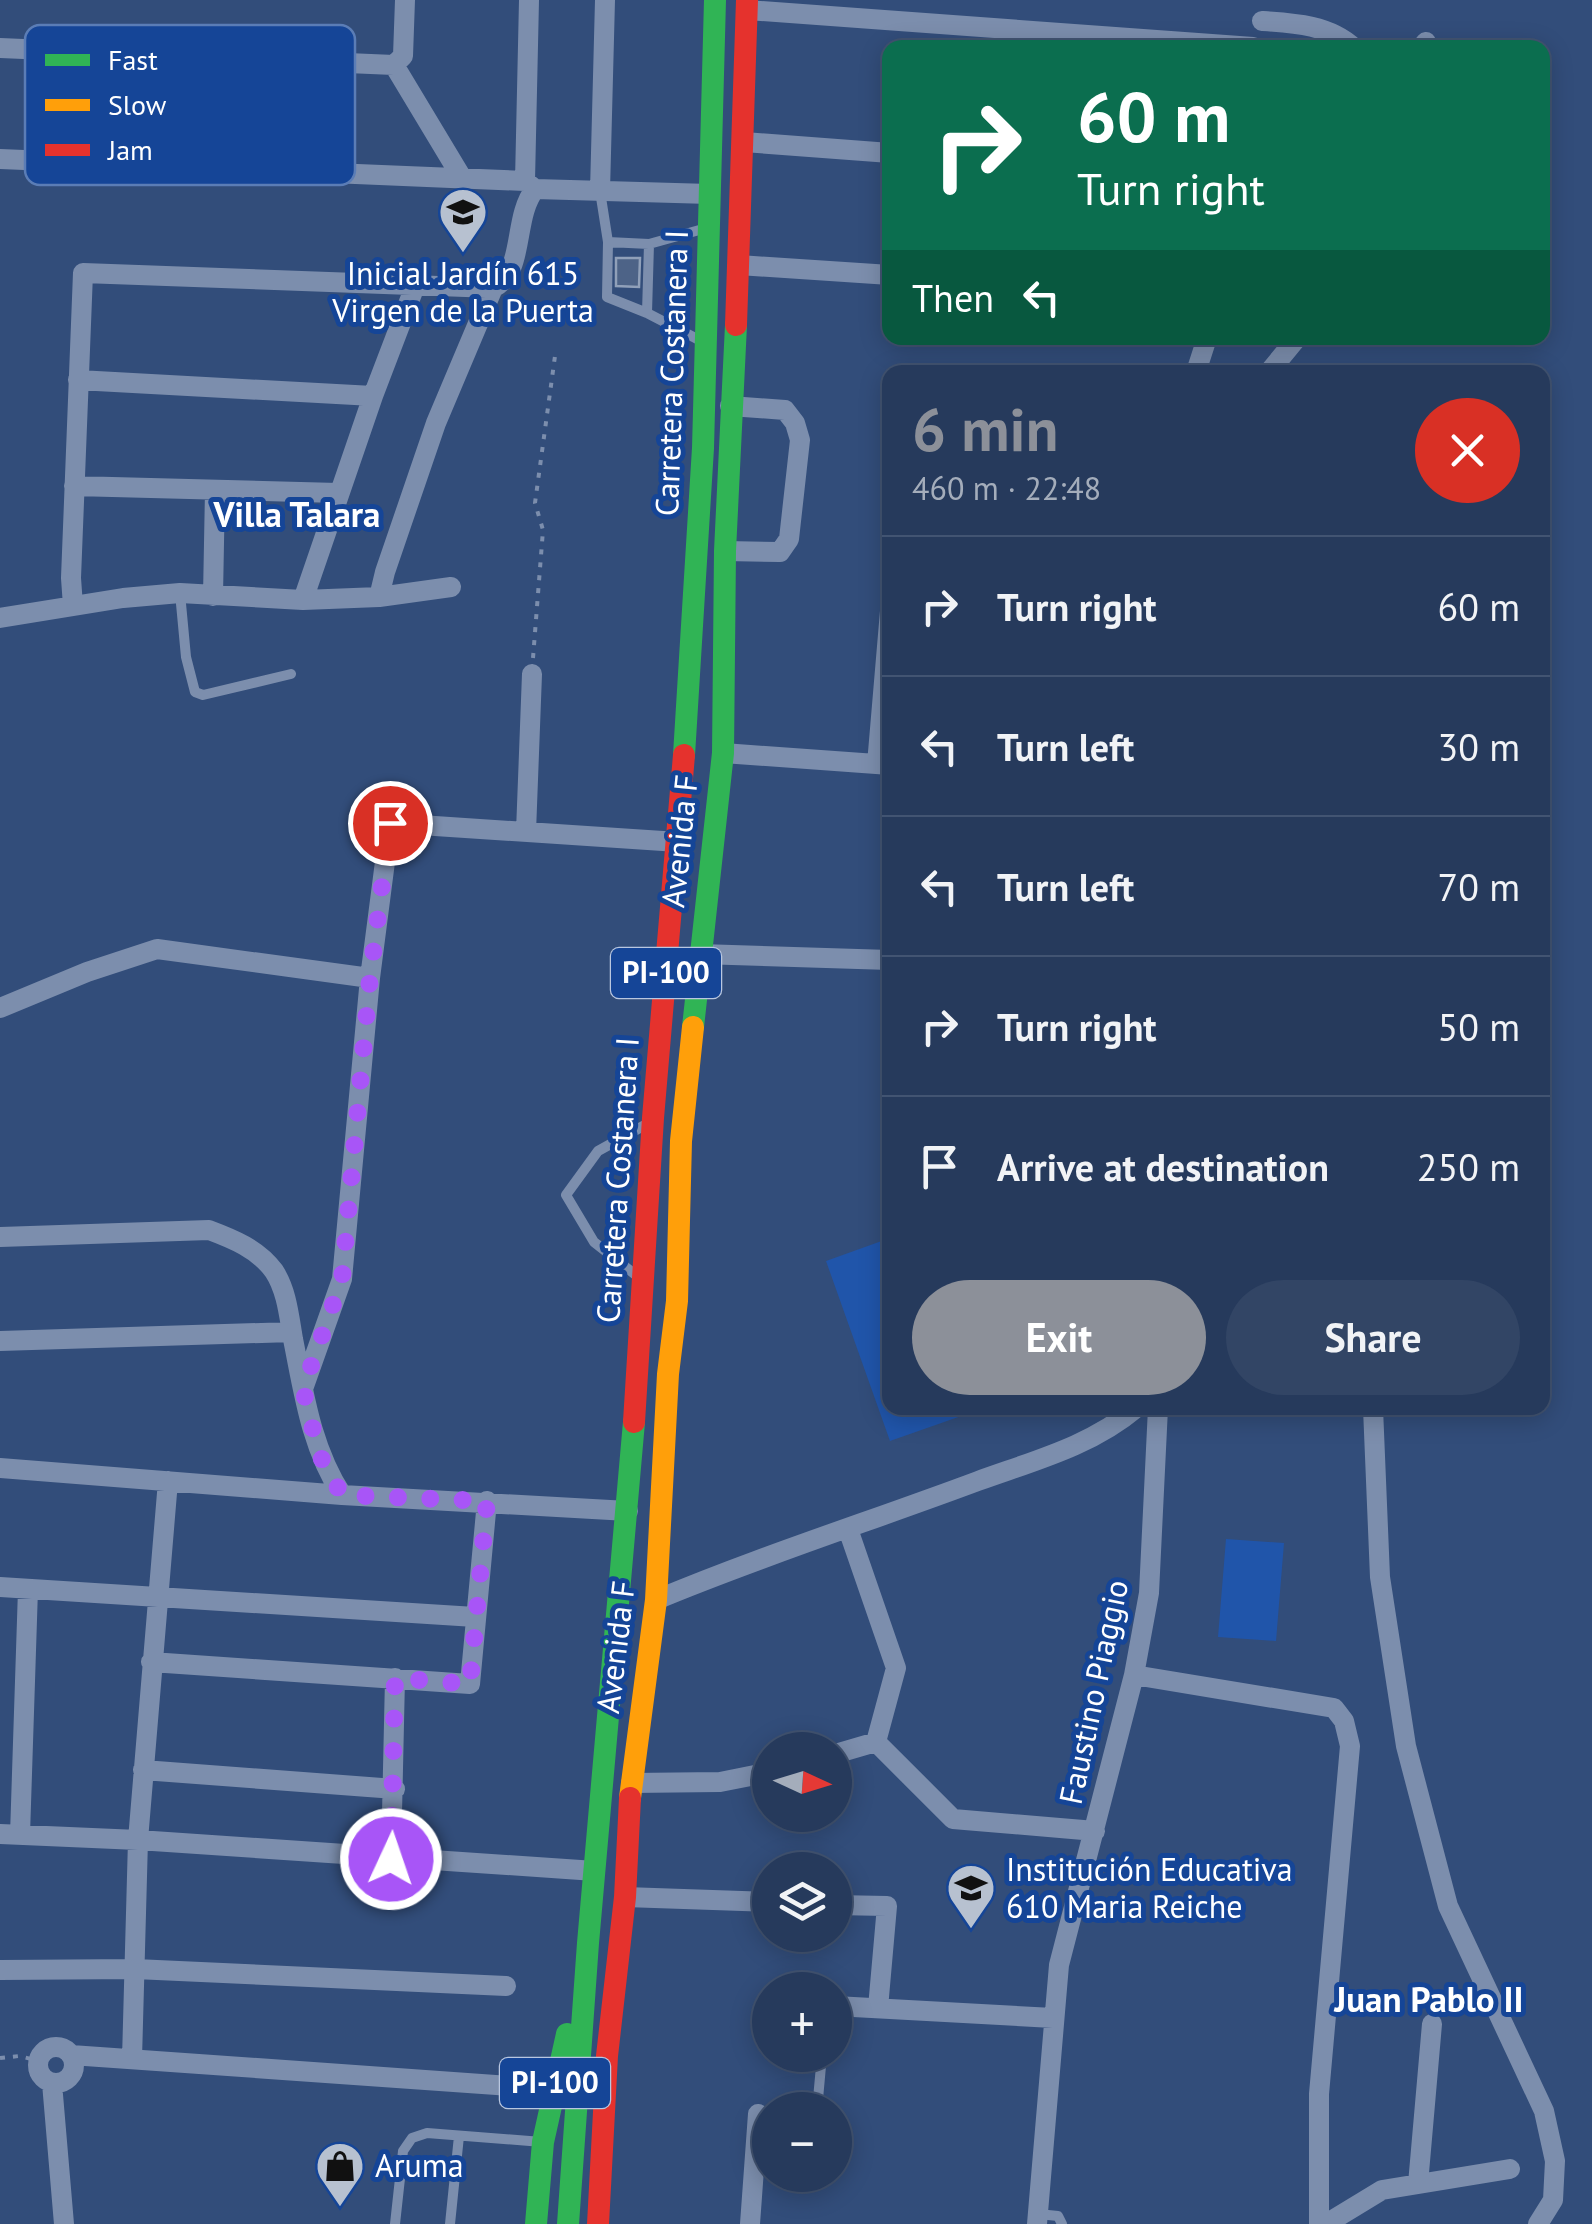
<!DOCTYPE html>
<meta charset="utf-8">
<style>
:root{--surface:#263a5c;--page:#324565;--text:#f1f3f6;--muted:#a4adbb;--line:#425472;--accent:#8c9099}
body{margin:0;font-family:"PT Sans",sans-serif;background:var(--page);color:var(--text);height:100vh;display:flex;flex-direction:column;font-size:38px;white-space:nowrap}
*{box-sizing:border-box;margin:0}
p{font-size:32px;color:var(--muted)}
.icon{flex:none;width:55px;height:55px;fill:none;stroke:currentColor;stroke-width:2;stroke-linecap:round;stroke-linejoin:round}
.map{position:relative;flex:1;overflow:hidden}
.sheet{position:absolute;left:882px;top:365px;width:668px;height:1050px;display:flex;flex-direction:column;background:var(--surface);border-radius:20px;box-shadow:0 5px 25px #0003,0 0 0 2px var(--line)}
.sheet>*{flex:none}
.hud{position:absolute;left:882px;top:40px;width:668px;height:305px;border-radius:20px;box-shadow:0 5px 25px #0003,0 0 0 2px var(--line);background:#0b6e4f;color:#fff;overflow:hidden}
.needle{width:65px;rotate:94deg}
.tools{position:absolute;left:752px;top:1732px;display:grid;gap:20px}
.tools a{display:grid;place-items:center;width:100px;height:100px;border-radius:50%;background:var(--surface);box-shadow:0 5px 25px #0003,0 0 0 2px var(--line);font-size:50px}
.pin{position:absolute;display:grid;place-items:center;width:85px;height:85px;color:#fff;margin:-42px;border:5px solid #fff;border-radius:50%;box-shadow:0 2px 10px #0007}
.me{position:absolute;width:110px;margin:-55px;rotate:3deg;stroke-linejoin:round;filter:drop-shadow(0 0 8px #0008)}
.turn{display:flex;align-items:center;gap:35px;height:210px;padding:0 30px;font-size:45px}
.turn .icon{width:130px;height:130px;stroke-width:2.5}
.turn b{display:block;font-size:70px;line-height:85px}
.then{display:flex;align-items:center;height:95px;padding:0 30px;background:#0003;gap:20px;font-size:38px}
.round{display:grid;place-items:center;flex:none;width:105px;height:105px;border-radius:52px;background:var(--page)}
.summary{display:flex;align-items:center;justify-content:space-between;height:170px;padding:0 30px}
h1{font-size:60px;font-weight:700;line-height:75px;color:var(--accent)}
.cta{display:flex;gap:20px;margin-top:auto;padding:20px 30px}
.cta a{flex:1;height:115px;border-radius:60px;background:var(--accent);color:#fff;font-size:40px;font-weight:700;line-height:115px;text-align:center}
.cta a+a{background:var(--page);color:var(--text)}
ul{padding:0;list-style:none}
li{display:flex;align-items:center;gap:30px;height:140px;padding:0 30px;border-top:2px solid var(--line)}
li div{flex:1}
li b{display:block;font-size:38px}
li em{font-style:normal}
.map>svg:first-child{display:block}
.green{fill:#2055aa}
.building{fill:#4d6387;stroke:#90a0b9;stroke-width:2.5}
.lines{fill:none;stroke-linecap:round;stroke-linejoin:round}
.path{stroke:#7c8ead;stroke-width:4;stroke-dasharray:5 8;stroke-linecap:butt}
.lane{stroke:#7c8ead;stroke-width:10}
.street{stroke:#7c8ead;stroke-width:20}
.fast{stroke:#30b455;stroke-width:22}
.slow{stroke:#ff9f0a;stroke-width:22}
.jam{stroke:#e5322d;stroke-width:22}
.route{stroke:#a855f7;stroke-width:18;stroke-dasharray:0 32.4}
.labels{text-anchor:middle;stroke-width:10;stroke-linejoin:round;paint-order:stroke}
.shield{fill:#154597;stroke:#b9c7e0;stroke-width:2.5}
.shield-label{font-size:30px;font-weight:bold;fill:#fff}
.poi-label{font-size:32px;fill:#fff;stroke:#154597;text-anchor:start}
.street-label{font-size:32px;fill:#fff;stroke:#154597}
.neighbourhood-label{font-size:35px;font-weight:bold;fill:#fff;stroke:#154597}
.key{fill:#154597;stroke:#5b7db6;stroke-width:2.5}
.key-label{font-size:28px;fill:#fff}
</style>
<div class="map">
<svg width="1592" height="2224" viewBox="0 0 1592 2224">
<rect width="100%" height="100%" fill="#324d7a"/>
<path class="green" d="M890 1238V1408H984L890 1441 826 1261Z
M1226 1539 1284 1543 1276 1641 1218 1637Z"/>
<path class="building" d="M616 258H640L639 287 616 286Z"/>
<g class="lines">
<path class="path" d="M533 658 543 530 535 503 555 356
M0 2058 19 2056 39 2061"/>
<path class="lane" d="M600 191 608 242 649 244
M608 242 607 297 647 313
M703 342 647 313 649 244 703 229
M180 593 186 657 195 692 203 695 291 674
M637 1276 594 1242 566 1195 598 1151 645 1125
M817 2110 822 2055
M1038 2214 1058 2216 1062 2224
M395 2224 403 2151 412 2138 427 2133 542 2142
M450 2224 459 2136"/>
<path class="street" d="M747 10 1253 47
M1262 21C1294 23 1330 25 1354 48
M0 48 394 65
M1421 48 1426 42
M394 65 462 178
M394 65 403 56 405 0
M744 142 890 153
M0 159 525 181 535 189 710 194
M525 181 529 0
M600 191 605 0
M739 265 890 275
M1196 372 1207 338
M1269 372 1297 338
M78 380 373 396
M74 486 338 493
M725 551 780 552 789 539 800 440 795 423 785 410 730 406
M213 596 215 490
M379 597 385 572 436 423 493 288
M303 600 373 396 415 286
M73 606 71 578 83 273 493 288C526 272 512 218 535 189
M0 618 123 598 180 593 303 600 379 597 451 587
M723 753 890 765
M877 764 890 611
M526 832 532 674
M700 954 890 960
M0 1008 87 972 157 949 370 978
M0 1237 209 1230C233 1239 258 1249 274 1271 287 1291 289 1316 293 1339 304 1394 311 1447 342 1495
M0 1341 292 1332
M303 1389 342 1279 370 978 390 823 678 842
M1373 1408 1380 1577 1406 1746 1448 1906 1544 2111 1555 2161 1553 2200 1538 2224
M0 1468 342 1495 628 1511
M848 1529 896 1668 876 1742 953 1819 1095 1831
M0 1587 475 1617
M656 1600C761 1556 871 1521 978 1481 1033 1461 1091 1446 1136 1408
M151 1662 470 1684 487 1501
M1134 1675 1334 1708 1344 1721 1350 1746 1319 2094V2224
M835 1754 876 1742
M143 1770 395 1789
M631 1783 720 1782 770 1772
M0 1834 138 1840 595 1871
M20 1835 28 1589
M391 1859 395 1678
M625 1897 770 1902
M835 1905 887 1906 878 2008
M0 1970 135 1969 506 1986
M835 2006 1053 2018
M38 2065a18 18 0 1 1 36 0a18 18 0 1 1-36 0Z
M71 2055 554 2089
M132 2059 138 1840 168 1481
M52 2083 64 2224
M1418 2184 1432 2024
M750 2224 758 2114
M1037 2224 1059 1965 1134 1675 1149 1593 1158 1408
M1326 2224 1382 2190 1510 2169"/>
<path class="fast" d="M684 755 703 448 715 0
M693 1027 723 753 725 551 736 325
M536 2224 543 2142 567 2034
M568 2224 588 1943 634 1422"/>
<path class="slow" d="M630 1798 656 1600 668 1374 677 1301 681 1141 693 1027"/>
<path class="jam" d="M736 325 747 0
M634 1422 653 1118 684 755
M598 2224 607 2056 625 1897 630 1798"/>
</g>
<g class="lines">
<path class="route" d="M390 823 370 978 342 1279 303 1389 319 1454 342 1495 487 1501 470 1684 395 1678 391 1859"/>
</g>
<defs>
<g id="school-pin" transform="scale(2.5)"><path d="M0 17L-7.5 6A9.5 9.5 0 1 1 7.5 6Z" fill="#b7c1d0" stroke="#154597"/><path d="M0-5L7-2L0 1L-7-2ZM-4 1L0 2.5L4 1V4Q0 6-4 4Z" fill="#111"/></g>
<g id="shop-pin" transform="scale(2.5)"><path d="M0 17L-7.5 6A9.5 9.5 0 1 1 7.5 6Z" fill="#b7c1d0" stroke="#154597"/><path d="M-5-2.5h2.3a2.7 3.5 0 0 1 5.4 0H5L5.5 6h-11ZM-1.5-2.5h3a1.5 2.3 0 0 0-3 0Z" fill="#111"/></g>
</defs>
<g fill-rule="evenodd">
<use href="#school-pin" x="463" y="212"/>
<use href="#school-pin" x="971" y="1888"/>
<use href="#shop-pin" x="340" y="2166"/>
</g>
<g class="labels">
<g class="shield">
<rect x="611" y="948" width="110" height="50" rx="8"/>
<rect x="500" y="2058" width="110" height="50" rx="8"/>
</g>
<g class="shield-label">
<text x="666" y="983">PI-100</text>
<text x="555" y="2093">PI-100</text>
</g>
<g class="poi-label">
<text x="463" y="285" text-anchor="middle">Inicial Jardín 615<tspan x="463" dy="37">Virgen de la Puerta</tspan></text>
<text x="1006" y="1881">Institución Educativa<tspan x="1006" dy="37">610 Maria Reiche</tspan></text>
<text x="375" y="2177">Aruma</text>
</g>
<g class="street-label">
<text transform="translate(672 373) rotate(-88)" y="11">Carretera Costanera I</text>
<text transform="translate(680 841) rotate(-84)" y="11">Avenida F</text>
<text transform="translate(618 1180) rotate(-86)" y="11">Carretera Costanera I</text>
<text transform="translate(616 1647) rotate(-83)" y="11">Avenida F</text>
<text transform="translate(1094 1692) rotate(-78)" y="11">Faustino Piaggio</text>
</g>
<g class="neighbourhood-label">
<text x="297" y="527">Villa Talara</text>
<text x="1429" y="2012">Juan Pablo II</text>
</g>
</g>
<rect x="25" y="25" width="330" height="160" rx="15" class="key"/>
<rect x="45" y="54" width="45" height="12" fill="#30b455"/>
<rect x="45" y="99" width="45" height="12" fill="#ff9f0a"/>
<rect x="45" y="144" width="45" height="12" fill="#e5322d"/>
<g class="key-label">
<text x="108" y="70">Fast</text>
<text x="108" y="115">Slow</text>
<text x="108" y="160">Jam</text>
</g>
</svg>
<div class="tools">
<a><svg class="needle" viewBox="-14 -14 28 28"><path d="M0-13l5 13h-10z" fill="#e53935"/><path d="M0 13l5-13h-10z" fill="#a4adbb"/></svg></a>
<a><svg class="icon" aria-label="layers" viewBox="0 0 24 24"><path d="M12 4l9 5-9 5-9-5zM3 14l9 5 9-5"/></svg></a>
<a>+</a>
<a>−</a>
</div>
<div class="pin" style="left:390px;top:823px;background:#d93025"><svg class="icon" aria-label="arrive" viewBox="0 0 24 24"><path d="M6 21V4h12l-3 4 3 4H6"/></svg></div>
<svg class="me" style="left:391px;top:1859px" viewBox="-20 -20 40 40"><circle r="17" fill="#a855f7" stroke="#fff" stroke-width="3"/><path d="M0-11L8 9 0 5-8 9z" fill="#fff"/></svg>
<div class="hud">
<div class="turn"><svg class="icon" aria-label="right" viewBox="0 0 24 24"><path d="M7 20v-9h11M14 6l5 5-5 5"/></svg><div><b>60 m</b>Turn right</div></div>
<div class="then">Then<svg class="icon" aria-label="left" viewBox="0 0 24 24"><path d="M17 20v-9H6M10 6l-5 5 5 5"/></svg></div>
</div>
<section class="sheet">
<div class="summary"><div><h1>6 min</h1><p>460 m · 22:48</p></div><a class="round" style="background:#d93025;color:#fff"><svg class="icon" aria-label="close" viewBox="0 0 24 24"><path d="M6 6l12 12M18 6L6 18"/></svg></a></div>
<ul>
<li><svg class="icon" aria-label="right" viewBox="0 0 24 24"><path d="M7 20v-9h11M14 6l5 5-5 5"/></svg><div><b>Turn right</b></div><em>60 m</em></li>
<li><svg class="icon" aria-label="left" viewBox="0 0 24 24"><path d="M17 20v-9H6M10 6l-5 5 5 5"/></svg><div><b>Turn left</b></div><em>30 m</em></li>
<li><svg class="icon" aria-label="left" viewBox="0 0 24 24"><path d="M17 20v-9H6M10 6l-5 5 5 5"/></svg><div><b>Turn left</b></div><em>70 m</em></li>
<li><svg class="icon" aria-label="right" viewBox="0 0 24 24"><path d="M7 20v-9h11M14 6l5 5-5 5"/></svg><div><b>Turn right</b></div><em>50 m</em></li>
<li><svg class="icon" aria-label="arrive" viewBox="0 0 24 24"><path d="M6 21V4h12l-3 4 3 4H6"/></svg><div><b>Arrive at destination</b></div><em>250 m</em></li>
</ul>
<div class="cta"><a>Exit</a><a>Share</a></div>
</section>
</div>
